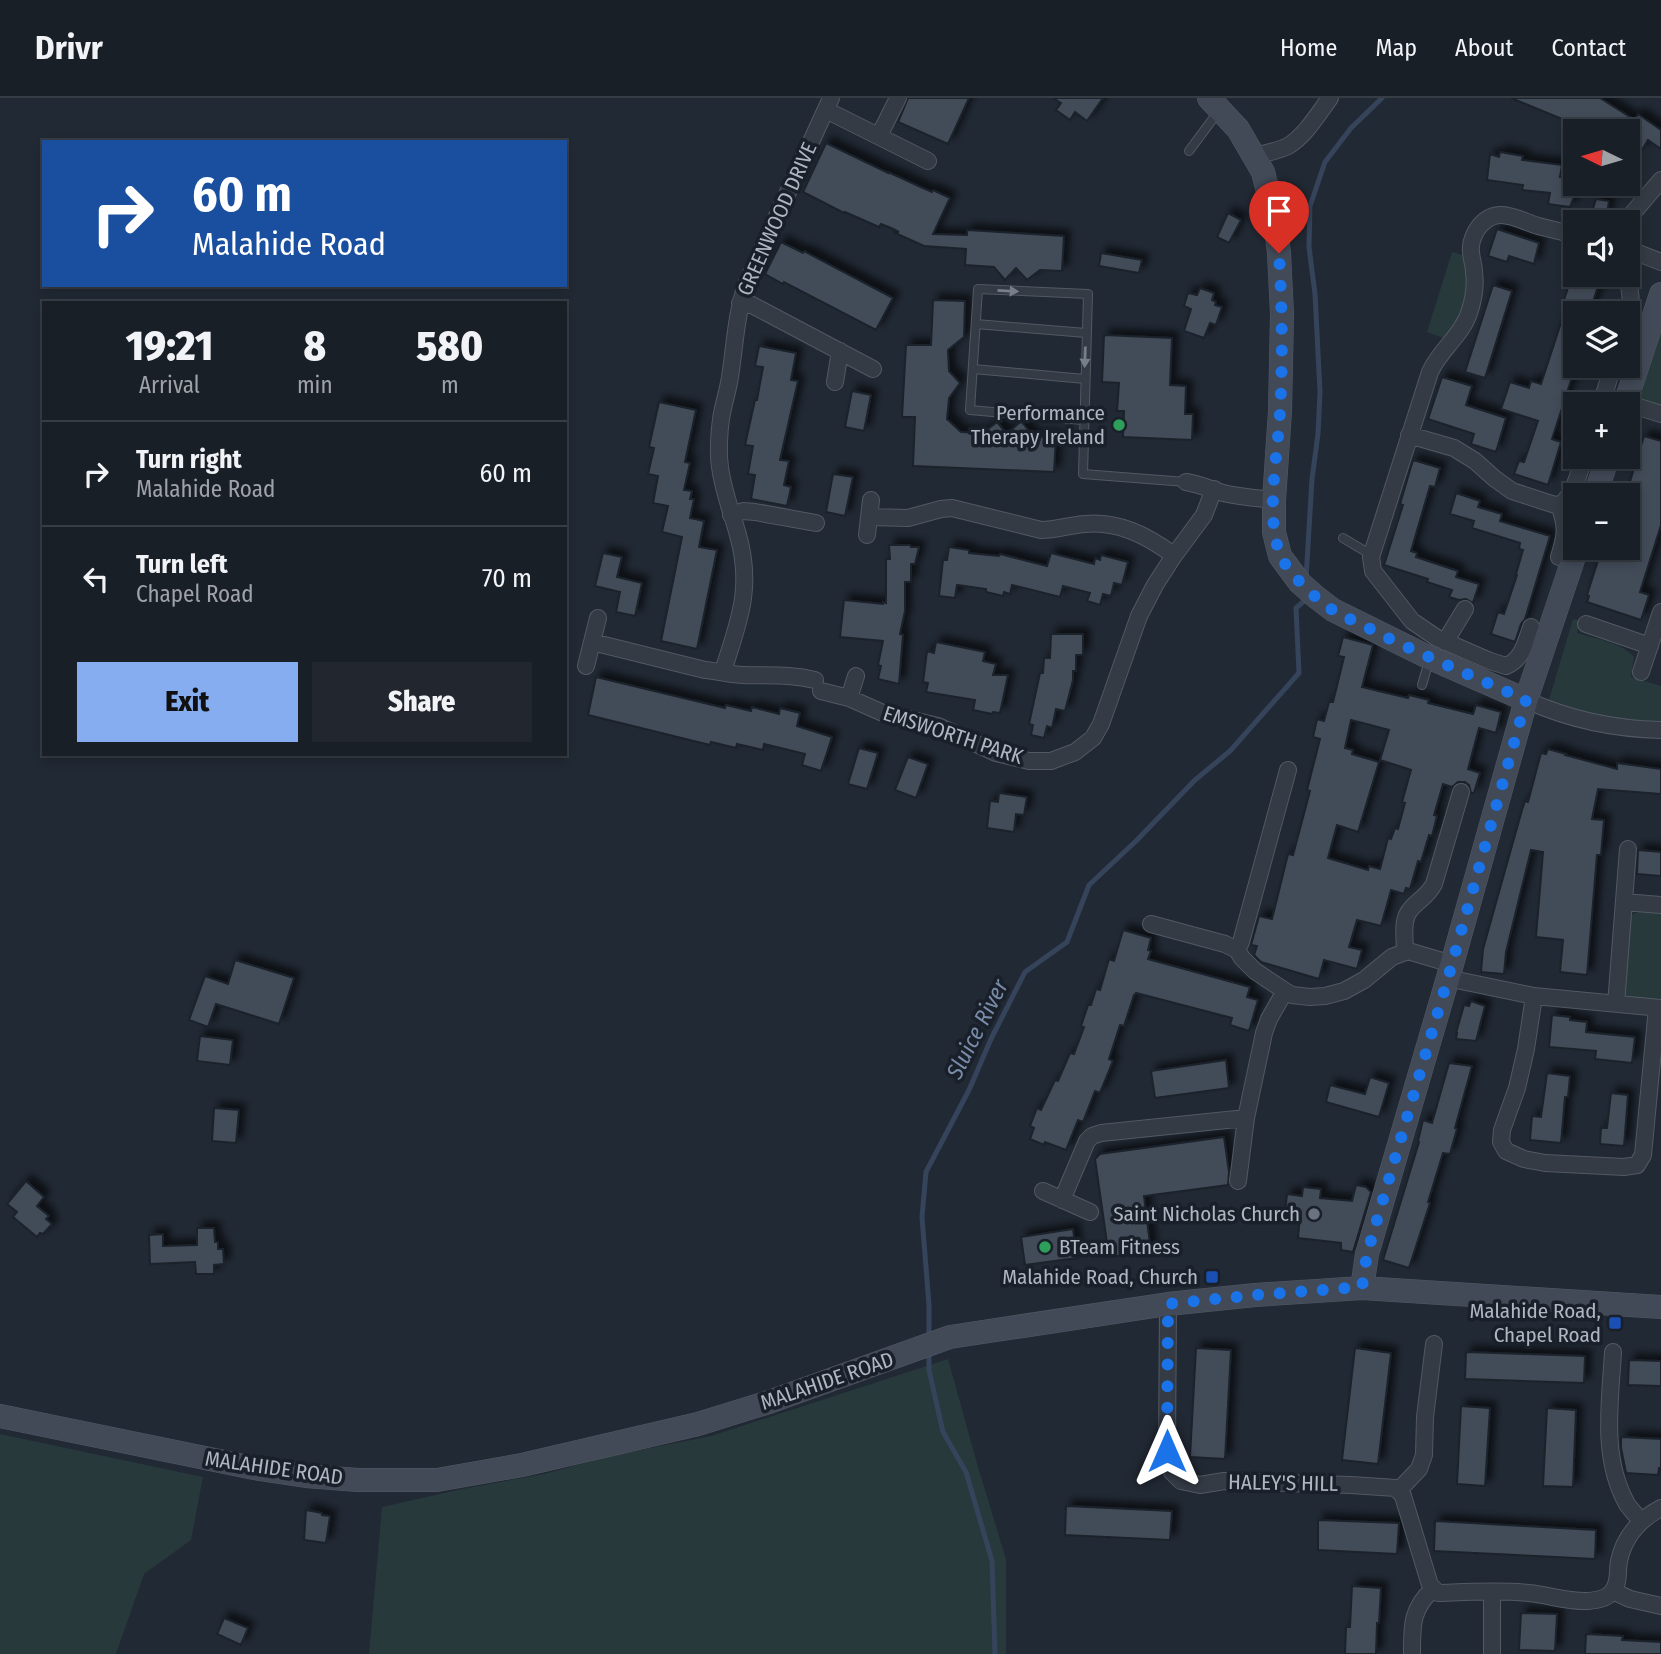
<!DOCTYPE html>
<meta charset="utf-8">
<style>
:root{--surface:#191f27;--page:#22272f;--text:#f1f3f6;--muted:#9fa2a7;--line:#373d44;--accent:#86adef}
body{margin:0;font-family:"Fira Sans Condensed",sans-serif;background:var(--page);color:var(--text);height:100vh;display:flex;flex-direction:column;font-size:26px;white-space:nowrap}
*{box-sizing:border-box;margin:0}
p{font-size:23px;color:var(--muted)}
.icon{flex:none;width:38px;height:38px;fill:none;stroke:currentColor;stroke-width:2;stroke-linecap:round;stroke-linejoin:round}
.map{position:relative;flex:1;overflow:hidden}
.drawer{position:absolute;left:42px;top:203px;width:525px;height:455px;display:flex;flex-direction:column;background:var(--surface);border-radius:0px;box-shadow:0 4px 10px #0003,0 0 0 2px var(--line)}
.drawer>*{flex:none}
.banner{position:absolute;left:42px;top:42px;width:525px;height:147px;border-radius:0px;box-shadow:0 4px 10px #0003,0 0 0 2px var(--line);background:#1a4fa0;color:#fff;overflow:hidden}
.needle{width:46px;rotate:275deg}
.fabs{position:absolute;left:1563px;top:21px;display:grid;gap:14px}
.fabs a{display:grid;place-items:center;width:77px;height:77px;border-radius:0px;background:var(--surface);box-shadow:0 4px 10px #0003,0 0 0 2px var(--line);font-size:35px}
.pin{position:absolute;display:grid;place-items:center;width:60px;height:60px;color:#fff;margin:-72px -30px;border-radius:50% 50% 50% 0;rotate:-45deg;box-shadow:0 0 7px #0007}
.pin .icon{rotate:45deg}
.me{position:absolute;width:77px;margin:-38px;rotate:0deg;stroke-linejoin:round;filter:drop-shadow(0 0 5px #0008)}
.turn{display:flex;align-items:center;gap:24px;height:147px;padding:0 35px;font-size:32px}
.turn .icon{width:91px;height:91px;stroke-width:2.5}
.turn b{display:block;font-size:49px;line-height:60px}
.eta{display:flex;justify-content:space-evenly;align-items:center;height:119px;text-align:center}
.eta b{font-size:42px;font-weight:800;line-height:49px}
.button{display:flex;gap:14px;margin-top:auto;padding:14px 35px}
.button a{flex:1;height:80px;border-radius:0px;background:var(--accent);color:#111;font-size:28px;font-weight:800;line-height:80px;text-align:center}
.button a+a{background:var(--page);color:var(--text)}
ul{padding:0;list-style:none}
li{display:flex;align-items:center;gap:21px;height:105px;padding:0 35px;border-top:2px solid var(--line)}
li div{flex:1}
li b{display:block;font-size:26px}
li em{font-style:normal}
header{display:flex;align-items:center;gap:42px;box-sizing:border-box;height:98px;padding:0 35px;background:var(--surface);border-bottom:2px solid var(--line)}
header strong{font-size:33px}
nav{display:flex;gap:38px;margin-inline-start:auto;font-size:24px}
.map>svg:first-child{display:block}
.green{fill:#27393a}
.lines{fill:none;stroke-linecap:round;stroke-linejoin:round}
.stream{stroke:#36445b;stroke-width:5}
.building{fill:#424c59;stroke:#1c222c;stroke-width:2;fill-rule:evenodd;filter:url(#shadow)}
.lane-casing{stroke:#525963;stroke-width:10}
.street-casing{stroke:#525963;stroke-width:18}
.secondary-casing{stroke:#525963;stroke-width:24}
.lane{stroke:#343b45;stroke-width:8}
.street{stroke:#343b45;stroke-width:16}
.secondary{stroke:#424a58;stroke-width:23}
.oneway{fill:#777f8a}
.route{stroke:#1a73e8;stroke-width:12;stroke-dasharray:0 21.6}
.leisure-dot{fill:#2e9e5b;stroke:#1a202a;stroke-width:2.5}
.worship-dot{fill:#6b7280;stroke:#1a202a;stroke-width:2.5}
.transit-dot{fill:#1a4fb4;stroke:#1a202a;stroke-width:2.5}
.labels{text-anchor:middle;stroke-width:7;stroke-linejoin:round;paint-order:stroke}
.street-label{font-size:21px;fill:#aeb6c2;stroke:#1a202a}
.poi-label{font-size:21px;fill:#aeb6c2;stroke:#1a202a;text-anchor:end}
.water-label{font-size:23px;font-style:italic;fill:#788ca9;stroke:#1a202a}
</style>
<header>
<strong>Drivr</strong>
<nav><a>Home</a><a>Map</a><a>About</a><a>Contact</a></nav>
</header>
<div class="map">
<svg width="1661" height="1556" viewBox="0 0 1661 1556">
<defs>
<filter id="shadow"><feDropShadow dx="6" dy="-6" stdDeviation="3.5" flood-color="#0009"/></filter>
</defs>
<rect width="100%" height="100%" fill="#212934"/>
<path class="green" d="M1452 154 1466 158 1470 183 1464 212 1443 240 1427 234Z
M1661 214V308L1636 300Z
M1573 521 1580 523 1577 535C1596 541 1621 544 1634 559L1631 579 1661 588V624L1614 623 1548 605Z
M1640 813 1661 815V906L1622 898 1629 818Z
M948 1261 978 1369 1006 1461V1556H369L382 1409 462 1391 544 1376 615 1357 711 1338Z
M0 1336 203 1379 191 1442 144 1476 116 1556H0Z"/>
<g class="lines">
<path class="stream" d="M1306 481 1312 381 1318 336 1320 294 1315 196 1309 149 1310 108 1325 64 1351 30 1382 0
M929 1240V1207L922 1119 926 1074 969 992 991 941 1025 874 1067 844 1089 787 1136 743 1195 682 1230 653 1299 575 1296 510 1303 504
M929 1253V1272L943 1334 966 1374 992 1463 995 1556"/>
</g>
<path class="building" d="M908 0H969L948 46 898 24Z
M1053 0H1103L1087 23 1075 14 1070 22 1056 12 1061 5Z
M1511 0H1600L1635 22 1638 16 1661 32V51L1648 42 1642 52 1628 45V33H1595L1575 21 1574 26Z
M826 45 888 75V74L923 90 932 94 933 92 950 100 933 136 967 137V132L1064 138 1062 173 1040 172 1027 182 1016 170 1005 182 994 169 965 167 966 151 924 148 893 134H899L891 130 881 126 879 129 845 114 844 115 803 94Z
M1500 54 1523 58 1522 62 1562 67 1560 79 1575 80V86H1579L1570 109 1548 106 1550 95 1522 92 1523 87 1487 82 1490 56 1499 59Z
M1596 101 1609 103 1607 117 1592 114Z
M1228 115 1241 122 1229 145 1217 139Z
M1497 131 1539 145 1534 166 1509 158 1507 164 1488 158Z
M781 144 803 155 804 153 893 200 876 232 784 184 783 186 765 176Z
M1101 155 1142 162 1139 175 1099 168Z
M1572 177H1602L1589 215H1575V270L1552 341 1561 344 1548 387 1514 376 1519 363 1524 364 1538 323 1501 311 1510 284 1529 290 1531 283 1541 286 1568 203 1564 202Z
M1493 187 1512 193 1485 280 1465 274Z
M1200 190 1214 195 1212 202 1216 204 1215 207 1222 209 1216 227 1210 225 1204 240 1184 233 1191 211 1184 208 1188 195 1197 197Z
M933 202 965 203 964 239 948 252 949 273 960 285 949 300 947 321 961 334 983 335 997 324 1007 336 1021 323 1033 338 1056 339 1054 374 913 368 915 319H902L906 247H931Z
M1104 237 1172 240 1170 287 1186 288 1185 316H1193L1192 342 1123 339 1124 313H1117L1119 285 1102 284Z
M759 248 796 255 791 282 798 283 780 362 789 363 784 387 791 389 787 408 751 401 755 377 748 376 753 348 745 347 755 302H757L763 269 755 268Z
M1442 279 1472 288 1466 307 1506 320 1496 354 1471 346 1474 336 1428 321Z
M852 293 871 297 864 333 845 329Z
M659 304 696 312 685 364 690 365 684 392 692 393 690 401H694L690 420 704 423 699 449 717 452 697 551 661 543 682 439 662 434 668 408 653 405 658 378 648 376 654 350 649 349Z
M1644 338 1661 343V427L1640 494 1649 497 1641 522 1587 504 1589 498 1587 497 1602 450H1628V390Z
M1413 362 1440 370 1435 389 1430 388 1411 453 1417 455 1416 459 1458 473 1456 479 1479 486 1473 505 1466 501 1459 502 1449 499 1452 492 1427 484 1428 481 1384 467 1403 407 1400 406Z
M833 376 853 379 845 418 826 414Z
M1456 395 1480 403 1478 409 1502 416 1500 423 1550 438 1525 521 1521 526 1515 544 1491 536 1498 514 1504 516 1517 477 1516 476 1523 452 1519 451 1520 445 1472 430 1474 423 1450 416Z
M889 447H910L911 449H919L915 466H911V484H905V513L900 536 903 537 899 586 878 581 881 568 878 567 883 543 840 539 844 502 883 506V504L886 505V461H890Z
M949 449 969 452V455L999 458 1000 456 1047 468 1051 455 1094 466 1095 460 1100 462 1101 457 1128 464 1122 487 1114 485 1111 498 1103 496 1100 507 1087 503 1090 495 1063 488 1060 499 1012 487 1010 496 1004 494 1003 498 986 494V491L957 487 955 500 939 498 943 462H947Z
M603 455 622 459 617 479 642 485 635 518 616 514 620 494 595 488Z
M1051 536H1083V557H1076V573H1073V582L1065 613 1056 611 1052 630 1047 628 1044 640 1031 637 1033 627 1029 626 1040 575H1043L1044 560H1050Z
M1343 539 1373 547 1362 589 1408 600 1409 597 1429 602 1428 605 1473 616 1476 607 1501 614 1496 635 1479 630 1468 671 1480 675 1474 695H1471L1469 687 1465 684H1458L1452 689 1443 686 1434 717 1437 718 1432 738 1429 737 1421 764 1418 763 1410 791 1406 790 1404 796 1391 792 1381 828 1357 822 1349 849 1362 852 1357 871 1324 862 1319 881 1261 864 1254 857 1257 848 1251 847 1259 818 1272 821 1288 756 1293 757 1310 693 1307 692 1320 641 1313 639 1317 621 1324 623 1329 604H1333L1344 559 1338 558ZM1351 622 1389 632 1380 662 1411 672 1402 704 1405 705 1398 731 1395 730 1391 741 1388 740 1380 771 1369 768 1368 772 1328 760 1337 727 1358 734 1379 664 1352 656 1353 652 1345 650Z
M936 544 985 554 983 563 996 566 993 577H1008L1000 615 993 614 992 616 973 612 975 602 926 594 928 585 923 584 927 553 934 555Z
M596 579 725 610 726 607 751 613 752 609 779 616 780 610 800 615 797 628 832 639 821 673 802 667 805 656 764 646 763 652 737 646 736 650 711 644 710 647 588 617Z
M859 650 878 655 867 691 848 686Z
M1548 651 1566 656 1565 657 1617 671V665L1661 671V696L1598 691 1592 721 1604 722 1601 757H1597L1587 877 1560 874 1563 842 1536 839 1543 754 1531 752 1506 854 1504 876 1481 874 1483 851 1522 712 1525 703 1528 704 1541 655 1546 656Z
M908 659 928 666 916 700 895 692Z
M999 695 1027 699 1024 717 1016 716 1014 734 987 730 990 703 998 704Z
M1638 752 1661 754V778L1637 776Z
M1123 832 1151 840 1148 852 1151 853 1148 861 1250 889 1247 899 1258 902 1249 933 1230 927 1232 920 1136 895 1135 897H1134L1124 928 1120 927 1109 961 1113 963 1100 995 1095 993 1083 1024 1078 1022 1066 1052 1045 1044 1044 1047 1030 1041 1034 1030 1030 1028 1037 1010 1041 1012 1055 982 1058 983 1070 955 1074 956 1084 929 1081 928 1088 907H1091L1096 891 1100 892 1109 861 1114 863Z
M235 862 294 880 279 926 216 906 208 929 189 922 205 878 228 886Z
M1471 903 1485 908 1476 943 1456 941 1457 935H1456L1464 907 1469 908Z
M1552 917 1570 919V922L1587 924 1586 934 1635 939 1632 965 1595 961 1596 953 1549 949Z
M200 938 233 942 230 967 197 963Z
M1226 962 1229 990 1155 1000 1151 973Z
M1449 965 1472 968 1455 1030 1457 1031 1453 1045 1450 1056 1443 1055 1428 1104 1430 1105 1409 1170 1383 1162 1419 1044 1418 1043 1423 1022 1432 1025Z
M1547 975 1570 978 1568 999H1565L1561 1045 1530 1042 1532 1018 1541 1019Z
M1370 979 1389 985 1379 1019 1326 1004 1330 987 1365 996Z
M1611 995 1628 997 1624 1048 1600 1046 1601 1030H1607Z
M214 1010 239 1012 236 1045 212 1043Z
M1224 1039 1229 1074 1228 1087 1144 1098 1151 1154 1109 1159 1095 1061 1100 1056Z
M26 1083 44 1099 37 1108 49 1118 46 1121 52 1126 43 1136 40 1135 37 1139 13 1119 17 1114 7 1106Z
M1356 1087 1366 1089 1371 1094 1353 1154 1341 1152V1145L1298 1140 1300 1117 1285 1115 1287 1096 1302 1098 1303 1089 1321 1091 1320 1100 1352 1103Z
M197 1130H214L215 1144H218V1151H223L224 1166 214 1167V1176H196L195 1164 150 1166 149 1137 163 1136V1148L197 1147Z
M1073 1131 1077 1160 1025 1167 1021 1139Z
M1196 1250 1231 1252 1225 1361 1190 1359Z
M1355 1250 1391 1255 1378 1366 1342 1362Z
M1466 1254 1585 1258 1584 1285 1465 1281Z
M1629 1262 1661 1263V1288L1628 1287Z
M1461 1308 1490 1310 1485 1388 1457 1386Z
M1547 1310 1576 1312 1573 1389 1543 1388Z
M1621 1339 1661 1341V1370H1659L1658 1377 1626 1375 1621 1350Z
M1066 1408 1172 1413 1170 1442 1065 1437Z
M306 1412 322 1415V1417L330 1418 326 1445 304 1442Z
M1318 1422 1399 1425 1397 1456 1318 1452Z
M1435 1423 1596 1432 1595 1461 1434 1453Z
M1352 1488 1381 1490 1379 1525H1377L1376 1556H1345L1346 1529H1350Z
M1521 1515 1557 1516 1555 1553 1519 1552Z
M224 1520 248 1530 241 1547 217 1536Z
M1586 1536 1623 1538 1622 1542 1661 1544V1556H1585Z"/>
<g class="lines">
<g class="lane-casing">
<path id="lane" d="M1189 53 1218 14
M976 226 1086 235
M973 271 1085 281
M1083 322 970 312 978 191 1088 196 1083 376 1186 384
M1343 440 1368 455 1371 459
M1422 587 1429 563"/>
</g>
<g class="street-casing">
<path id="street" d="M826 12 928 63
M879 38 898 0
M1255 58C1266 55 1278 53 1288 48 1305 38 1318 16 1330 0
M1628 125 1632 116 1661 82
M1628 151 1661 164
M740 205 752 207 873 271
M1628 222C1632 207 1631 197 1628 183
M835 284 840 253
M1626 305 1661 316
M1601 306 1613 268
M1409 337 1454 350 1475 363 1494 380 1512 393 1555 407 1562 406C1575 392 1579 376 1584 359
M1186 384C1199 386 1210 391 1223 395 1240 399 1257 400 1274 402
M1559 407C1567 429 1566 437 1559 459
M731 417 743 413 755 414 816 425
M869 419 908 420 941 411 952 410 1041 432C1056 432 1070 427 1085 426 1118 423 1146 437 1172 456L1173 459
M867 437 871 402
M1586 526 1650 548
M1531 529C1526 544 1522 562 1506 568L1490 563 1437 540 1412 523 1373 473 1371 459 1430 274C1440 251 1463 237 1470 212 1474 199 1476 187 1474 174 1474 167 1471 160 1471 153 1470 146 1473 139 1476 133 1494 105 1516 121 1538 128 1550 131 1563 134 1575 137
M592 544 705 572C718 573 731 577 743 577 768 578 790 576 815 582
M1445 544 1465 511
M586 568 598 520
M723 573C739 523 753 490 738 437 732 415 723 393 720 369 718 356 719 334 721 321 723 307 728 293 730 279 735 247 736 215 747 184L831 0
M1641 574 1661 514
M821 593 849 600 883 615 938 628 996 655 1029 663H1051L1075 654 1093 640 1101 626 1139 518 1155 487 1173 459 1204 417 1214 391
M849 600 856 578
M1526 602C1568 621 1615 631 1661 632
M1624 804 1661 807
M1151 826 1225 846 1237 852 1242 860 1255 873 1285 893 1292 897 1310 899 1325 898 1344 893 1364 882 1392 859 1408 853 1452 866
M1237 852 1241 844 1288 672
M1405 854C1405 842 1402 825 1408 815 1415 803 1426 801 1434 786L1461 694
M1447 880 1534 898 1661 910
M1534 898 1526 951 1517 990 1502 1032 1501 1044 1506 1053 1524 1061 1545 1065 1624 1069 1637 1067 1643 1057 1657 910
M1616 906 1628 751
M1238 1083 1246 1020 1264 935 1269 921 1285 893
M1043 1093 1090 1114
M1062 1102 1087 1043 1092 1038 1101 1035 1246 1020
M1168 1206 1167 1354 1172 1374 1181 1383 1200 1387 1224 1383 1351 1387 1396 1390 1403 1398 1430 1487 1438 1495C1468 1494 1499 1492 1529 1495 1549 1497 1568 1504 1588 1503 1597 1502 1606 1501 1612 1494 1620 1485 1617 1473 1619 1463 1624 1439 1640 1421 1661 1410
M1613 1254C1610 1305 1601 1360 1627 1406 1631 1412 1637 1418 1641 1423
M1398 1393 1419 1371 1424 1357 1425 1319 1434 1246
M1613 1493 1630 1501 1661 1508
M1412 1556C1412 1528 1411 1511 1433 1491
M1492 1556V1494"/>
</g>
<g class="secondary-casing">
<path id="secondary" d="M1209 0 1238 31 1263 74 1275 122 1279 155 1282 216 1280 313 1274 402V434L1280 458 1300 485 1316 499 1333 512 1430 560 1526 602
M1625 306 1661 196
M1595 397 1608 359
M1362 1190 1367 1156 1452 866 1526 602 1577 450
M0 1318 254 1370 306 1378 358 1382H437L522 1367 698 1326 769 1304 950 1239 1168 1206 1255 1197 1362 1190 1661 1209"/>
</g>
<use href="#lane" class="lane"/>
<use href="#street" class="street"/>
<use href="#secondary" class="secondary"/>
</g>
<defs><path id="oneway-solid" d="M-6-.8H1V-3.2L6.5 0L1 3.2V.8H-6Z" transform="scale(1.75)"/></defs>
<g class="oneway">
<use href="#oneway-solid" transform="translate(1008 193) rotate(3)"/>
<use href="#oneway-solid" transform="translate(1085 259) rotate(92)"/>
</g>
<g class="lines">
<path class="route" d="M1167 1353 1168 1206 1255 1197 1362 1189 1367 1156 1452 866 1526 602C1479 581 1432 561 1386 539 1369 530 1351 522 1334 513 1317 502 1287 475 1280 456 1265 418 1278 355 1280 314 1283 261 1282 208 1279 155"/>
</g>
<g class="leisure-dot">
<circle cx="1119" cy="327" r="7"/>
<circle cx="1045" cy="1149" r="7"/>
</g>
<circle class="worship-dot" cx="1314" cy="1116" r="7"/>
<g class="transit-dot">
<rect x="1205" y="1172" width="14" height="14" rx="3.5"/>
<rect x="1608" y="1218" width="14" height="14" rx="3.5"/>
</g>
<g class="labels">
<g class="street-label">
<text transform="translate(777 121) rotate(-66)" y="7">GREENWOOD DRIVE</text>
<text transform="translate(953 637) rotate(18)" y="7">EMSWORTH PARK</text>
<text transform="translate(827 1283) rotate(-19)" y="7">MALAHIDE ROAD</text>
<text transform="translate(274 1370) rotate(8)" y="7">MALAHIDE ROAD</text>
<text transform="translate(1283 1385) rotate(1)" y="7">HALEY'S HILL</text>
</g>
<g class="poi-label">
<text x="1105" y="322">Performance<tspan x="1105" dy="24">Therapy Ireland</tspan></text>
<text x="1300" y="1123">Saint Nicholas Church</text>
<text x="1059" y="1156" text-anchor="start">BTeam Fitness</text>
<text x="1198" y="1186">Malahide Road, Church</text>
<text x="1601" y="1220">Malahide Road,<tspan x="1601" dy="24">Chapel Road</tspan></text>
</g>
<g class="water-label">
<text transform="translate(977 931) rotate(-63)" y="8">Sluice River</text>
</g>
</g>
</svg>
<div class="fabs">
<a><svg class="needle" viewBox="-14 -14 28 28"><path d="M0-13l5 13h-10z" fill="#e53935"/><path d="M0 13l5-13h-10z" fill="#9fa2a7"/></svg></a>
<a><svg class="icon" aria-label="sound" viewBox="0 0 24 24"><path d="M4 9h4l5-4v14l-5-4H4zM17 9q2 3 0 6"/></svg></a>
<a><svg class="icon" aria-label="layers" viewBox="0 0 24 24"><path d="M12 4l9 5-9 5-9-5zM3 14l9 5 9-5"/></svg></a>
<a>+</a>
<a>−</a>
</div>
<div class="pin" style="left:1279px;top:155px;background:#d93025"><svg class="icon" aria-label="arrive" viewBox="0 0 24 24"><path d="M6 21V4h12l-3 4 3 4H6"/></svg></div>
<svg class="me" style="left:1167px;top:1353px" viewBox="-20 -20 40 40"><path d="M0-17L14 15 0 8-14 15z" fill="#1a73e8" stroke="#fff" stroke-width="4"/></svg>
<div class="banner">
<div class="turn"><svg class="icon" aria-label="right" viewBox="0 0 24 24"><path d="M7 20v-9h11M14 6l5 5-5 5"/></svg><div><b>60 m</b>Malahide Road</div></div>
</div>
<section class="drawer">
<div class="eta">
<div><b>19:21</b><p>Arrival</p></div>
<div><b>8</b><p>min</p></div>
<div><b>580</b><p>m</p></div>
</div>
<ul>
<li><svg class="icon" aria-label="right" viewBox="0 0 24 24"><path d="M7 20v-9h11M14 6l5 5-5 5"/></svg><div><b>Turn right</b><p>Malahide Road</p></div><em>60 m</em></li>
<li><svg class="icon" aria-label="left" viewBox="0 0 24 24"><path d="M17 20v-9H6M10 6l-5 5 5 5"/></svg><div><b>Turn left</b><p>Chapel Road</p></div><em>70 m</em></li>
</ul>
<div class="button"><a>Exit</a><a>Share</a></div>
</section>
</div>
